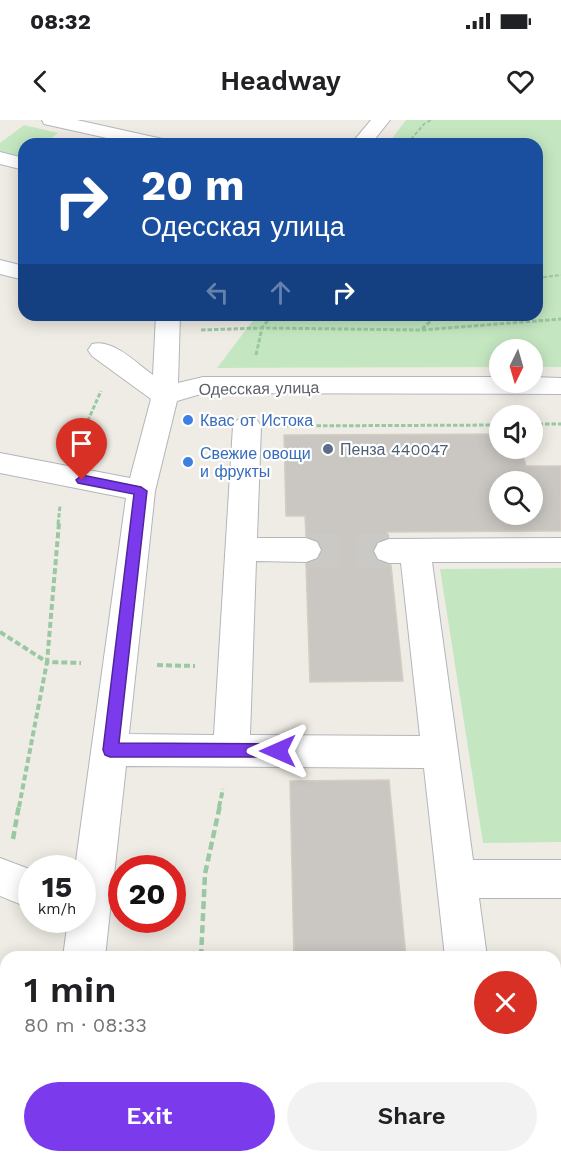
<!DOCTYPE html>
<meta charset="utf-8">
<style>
:root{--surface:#fff;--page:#f2f2f2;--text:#202124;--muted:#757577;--accent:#7c3aed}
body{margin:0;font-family:"Work Sans",sans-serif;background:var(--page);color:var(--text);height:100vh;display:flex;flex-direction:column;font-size:22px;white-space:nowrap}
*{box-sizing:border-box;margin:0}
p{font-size:20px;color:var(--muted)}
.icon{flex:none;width:33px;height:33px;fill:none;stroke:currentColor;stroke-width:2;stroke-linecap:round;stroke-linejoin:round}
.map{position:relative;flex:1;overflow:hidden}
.drawer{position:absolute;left:0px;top:831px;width:561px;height:212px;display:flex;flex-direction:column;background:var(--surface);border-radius:18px 18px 0 0;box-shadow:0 3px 15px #0003}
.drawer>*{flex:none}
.guide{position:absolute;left:18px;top:18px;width:525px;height:183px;border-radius:18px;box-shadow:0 3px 15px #0003;background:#1a4fa0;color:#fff;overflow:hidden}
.needle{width:39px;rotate:185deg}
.buttons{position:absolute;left:489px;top:219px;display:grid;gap:12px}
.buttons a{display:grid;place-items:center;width:54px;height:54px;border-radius:50%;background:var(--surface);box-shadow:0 3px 15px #0003;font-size:30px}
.speed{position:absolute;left:18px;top:735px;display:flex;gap:12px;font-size:30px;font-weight:700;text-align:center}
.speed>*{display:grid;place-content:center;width:78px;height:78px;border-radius:50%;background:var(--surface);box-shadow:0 3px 15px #0003;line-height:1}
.speed small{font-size:15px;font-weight:400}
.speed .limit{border:9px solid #d22;background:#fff;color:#111}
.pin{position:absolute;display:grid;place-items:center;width:51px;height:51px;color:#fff;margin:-62px -26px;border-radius:50% 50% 50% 0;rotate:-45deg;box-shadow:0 0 6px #0007}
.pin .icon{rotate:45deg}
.me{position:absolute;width:66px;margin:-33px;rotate:270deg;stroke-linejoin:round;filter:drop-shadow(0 0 4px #0008)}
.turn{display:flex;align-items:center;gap:21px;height:126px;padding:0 24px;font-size:27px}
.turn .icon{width:78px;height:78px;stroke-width:2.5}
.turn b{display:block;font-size:42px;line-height:51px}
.lanes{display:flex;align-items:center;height:57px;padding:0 24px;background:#0003;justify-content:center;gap:30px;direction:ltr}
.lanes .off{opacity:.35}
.round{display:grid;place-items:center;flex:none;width:63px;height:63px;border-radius:32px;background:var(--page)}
.summary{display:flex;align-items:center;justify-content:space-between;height:102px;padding:0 24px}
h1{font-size:36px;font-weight:600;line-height:45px}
.button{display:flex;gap:12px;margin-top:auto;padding:12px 24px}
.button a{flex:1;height:69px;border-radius:36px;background:var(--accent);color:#fff;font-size:24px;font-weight:600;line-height:69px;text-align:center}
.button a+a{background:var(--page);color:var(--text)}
.status{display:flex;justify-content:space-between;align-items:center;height:42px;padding:0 30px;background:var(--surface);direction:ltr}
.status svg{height:16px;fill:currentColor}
header{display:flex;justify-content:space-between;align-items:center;height:78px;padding:0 24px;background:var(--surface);font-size:27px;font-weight:600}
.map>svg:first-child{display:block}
.green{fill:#c4e7c1}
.building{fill:#cac7c2;stroke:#d4cdc3;stroke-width:1.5;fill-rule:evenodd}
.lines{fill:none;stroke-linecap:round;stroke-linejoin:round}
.minor-tunnel{stroke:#cac9c5;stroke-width:34;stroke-dasharray:34 16;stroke-linecap:butt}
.minor-casing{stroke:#b2b6ba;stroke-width:2}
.path-far3{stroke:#9ac8a3;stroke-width:2;stroke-dasharray:4 2;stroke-linecap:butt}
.path-far2{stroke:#9ac8a3;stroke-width:3;stroke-dasharray:4.5 2;stroke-linecap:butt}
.path-far1{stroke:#9ac8a3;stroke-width:4;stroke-dasharray:6 3;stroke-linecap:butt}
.path{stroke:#9ac8a3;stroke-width:4.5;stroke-dasharray:8 4;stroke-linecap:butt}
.minor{fill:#fff;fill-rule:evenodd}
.route{fill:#7c3aed;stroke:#51269a;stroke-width:1.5}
.shop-dot{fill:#3f7fe0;stroke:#fff;stroke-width:2}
.service-dot{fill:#5c6f8a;stroke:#fff;stroke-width:2}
.labels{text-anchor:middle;stroke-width:4.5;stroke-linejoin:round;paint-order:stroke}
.street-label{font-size:16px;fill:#5d6166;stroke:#fff}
.shop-label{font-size:16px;fill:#366cbe;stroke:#fff;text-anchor:start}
.service-label{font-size:16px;fill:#4e5e75;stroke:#fff;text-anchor:start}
</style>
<div class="status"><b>08:32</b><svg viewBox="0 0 49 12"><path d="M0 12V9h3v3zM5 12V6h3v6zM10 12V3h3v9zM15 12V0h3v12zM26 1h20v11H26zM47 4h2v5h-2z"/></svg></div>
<header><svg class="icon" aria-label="back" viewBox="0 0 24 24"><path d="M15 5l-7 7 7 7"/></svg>Headway<svg class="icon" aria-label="heart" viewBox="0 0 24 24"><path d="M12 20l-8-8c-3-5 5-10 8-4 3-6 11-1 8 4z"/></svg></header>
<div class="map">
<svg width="561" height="1042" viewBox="0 0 561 1042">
<rect width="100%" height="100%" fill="#efece5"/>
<path class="green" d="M406 0H561V247H533L532 230H500L499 247 217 248 257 195H537V24H388Z
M24 5 58 13 44 24H24V37L0 31V23Z
M561 448V722L483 723 440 449Z"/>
<path class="building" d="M500 314V328H521L526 346H561V411L387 412V417L376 422 372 432 377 441 391 445 403 561 310 562 306 444 319 439 323 429 318 420 306 416 305 396H286L284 315ZM500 362H532V394H500Z
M389 660 406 837H294L290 661Z"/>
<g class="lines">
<path class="minor-tunnel" d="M306 430 389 431"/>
<g class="minor-casing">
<path id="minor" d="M42 0H77L167 20 170 24H134L44 4Z
M371 0H390L371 24H351Z
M0 32 24 38V50L0 44Z
M0 140 24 146V160L0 154Z
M156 195H180L178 263 203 257H500V262H532V257L561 258V274L204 273 177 281 155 371 129 614 214 615 233 306 237 300 247 297 257 300 261 306 257 418H306L317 422 321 430 317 438 306 442 256 441 250 615 420 616 401 443H389L378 439 374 431 378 423 389 419 561 418V442H432L473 740H561V778H479L487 837H445L424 648 126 646 105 837H63L68 800H82V748H75L126 378 0 353V333L130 358 151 279 92 236 88 230 92 224C114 219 136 243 153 255Z
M0 738 32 750V789L0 776Z
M35 1036H82V1042H34Z
M468 1036H515L516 1042H468Z"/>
</g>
<path class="path-far3" d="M407 24 424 4 431 0
M537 158 561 155"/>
<path class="path-far2" d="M422 209 437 195
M201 210 262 208 422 210 561 199
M256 235 262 208 272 195
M532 304H561
M284 306 500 305
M77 325 101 271
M58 404 60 386"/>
<path class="path-far1" d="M0 512 47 542 59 403
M157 545 195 546
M19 687 47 542 81 543
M219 687 223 669"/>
<path class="path" d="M13 719 19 685
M201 837 205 754 220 685
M190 1042 191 1036"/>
<use href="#minor" class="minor"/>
</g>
<path class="route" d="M82 355 141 367 147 371 119 623 278 624 283 626 285 631 283 635 278 637H110L105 635 103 630 134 374 78 363 76 360Z"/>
<g class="shop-dot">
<circle cx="188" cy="300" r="6"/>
<circle cx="188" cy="342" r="6"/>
</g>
<circle class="service-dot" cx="328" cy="329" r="6"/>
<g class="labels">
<g class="street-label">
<text transform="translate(259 268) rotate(-1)" y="6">Одесская улица</text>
</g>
<g class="shop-label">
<text x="200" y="306">Квас от Истока</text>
<text x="200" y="339">Свежие овощи<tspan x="200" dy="18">и фрукты</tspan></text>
</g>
<g class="service-label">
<text x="340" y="335">Пенза 440047</text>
</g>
</g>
</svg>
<div class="buttons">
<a><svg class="needle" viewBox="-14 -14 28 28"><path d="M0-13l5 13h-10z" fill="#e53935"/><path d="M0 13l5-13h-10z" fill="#757577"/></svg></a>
<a><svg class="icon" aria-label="sound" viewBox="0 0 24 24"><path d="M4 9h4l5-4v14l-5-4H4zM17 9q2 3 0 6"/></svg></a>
<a><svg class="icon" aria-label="search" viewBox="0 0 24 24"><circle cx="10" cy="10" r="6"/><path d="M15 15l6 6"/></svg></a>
</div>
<div class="speed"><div>15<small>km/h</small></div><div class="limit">20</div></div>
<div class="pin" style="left:82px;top:360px;background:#d93025"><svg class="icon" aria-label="arrive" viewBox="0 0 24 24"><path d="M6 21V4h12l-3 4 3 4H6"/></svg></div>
<svg class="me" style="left:278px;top:631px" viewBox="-20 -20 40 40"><path d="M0-17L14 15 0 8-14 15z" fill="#7c3aed" stroke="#fff" stroke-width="4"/></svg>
<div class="guide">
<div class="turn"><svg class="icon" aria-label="right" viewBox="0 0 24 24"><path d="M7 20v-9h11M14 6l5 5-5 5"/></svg><div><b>20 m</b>Одесская улица</div></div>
<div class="lanes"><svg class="icon off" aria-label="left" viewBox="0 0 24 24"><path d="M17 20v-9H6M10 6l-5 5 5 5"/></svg><svg class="icon off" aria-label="ahead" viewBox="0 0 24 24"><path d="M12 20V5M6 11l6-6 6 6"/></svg><svg class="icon" aria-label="right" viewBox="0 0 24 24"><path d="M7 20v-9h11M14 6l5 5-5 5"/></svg></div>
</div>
<section class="drawer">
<div class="summary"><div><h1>1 min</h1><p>80 m · 08:33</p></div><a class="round" style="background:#d93025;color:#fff"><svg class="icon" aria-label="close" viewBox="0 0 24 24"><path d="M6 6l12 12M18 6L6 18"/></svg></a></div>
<div class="button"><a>Exit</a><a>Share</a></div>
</section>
</div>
